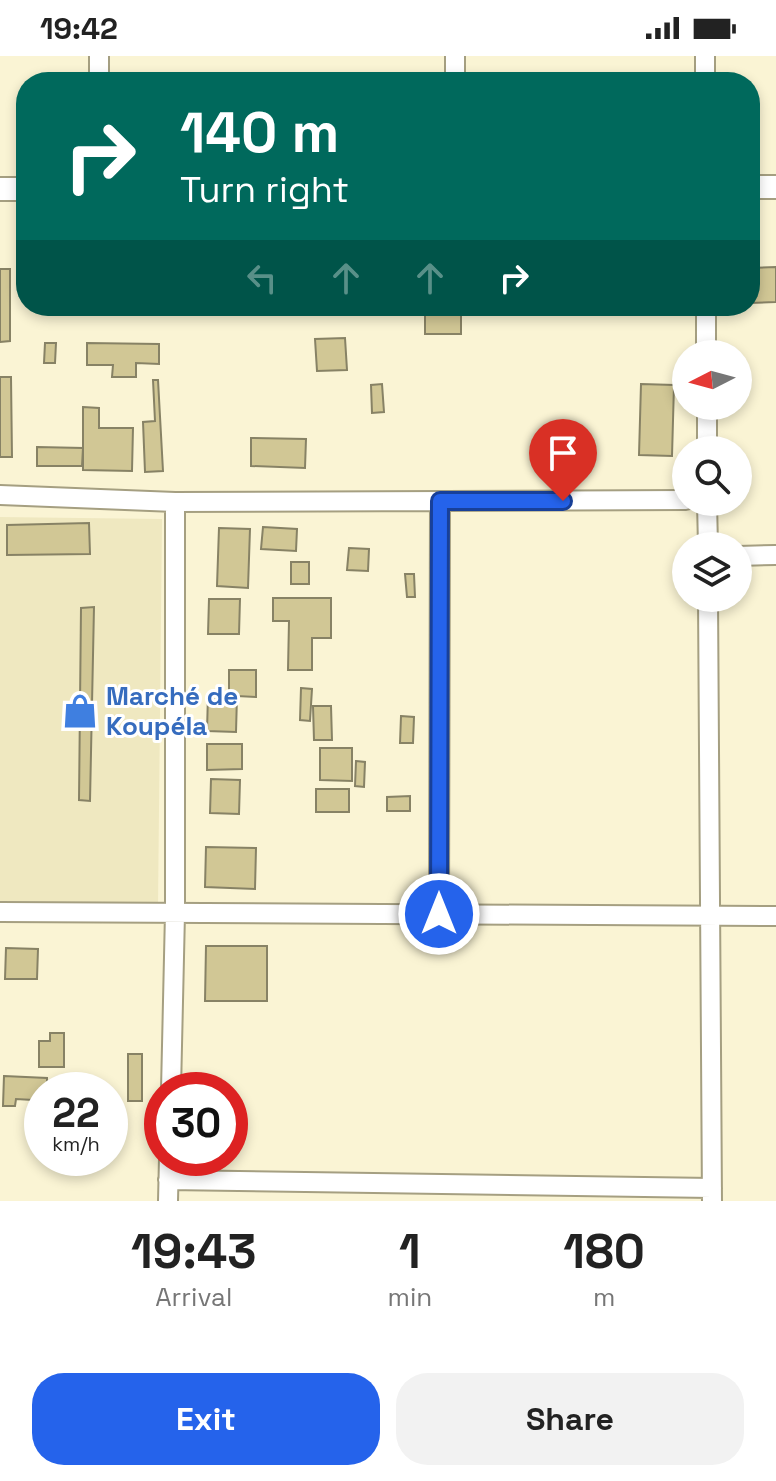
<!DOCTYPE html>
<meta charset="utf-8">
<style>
:root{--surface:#fff;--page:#f2f2f2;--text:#222;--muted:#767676;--accent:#2563eb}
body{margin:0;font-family:"Space Grotesk",sans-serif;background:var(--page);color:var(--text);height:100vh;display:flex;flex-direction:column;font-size:30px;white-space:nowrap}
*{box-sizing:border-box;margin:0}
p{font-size:26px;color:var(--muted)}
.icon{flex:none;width:44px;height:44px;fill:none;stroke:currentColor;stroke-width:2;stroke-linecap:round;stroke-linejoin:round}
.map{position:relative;height:1145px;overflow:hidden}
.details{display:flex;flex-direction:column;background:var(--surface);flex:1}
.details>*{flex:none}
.banner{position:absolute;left:16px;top:16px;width:744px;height:244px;border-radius:32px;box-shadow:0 4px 12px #0003;background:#00695c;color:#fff;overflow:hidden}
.needle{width:52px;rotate:264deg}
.buttons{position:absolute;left:672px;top:284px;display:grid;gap:16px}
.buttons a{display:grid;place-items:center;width:80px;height:80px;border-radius:50%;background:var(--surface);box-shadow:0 4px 12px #0003;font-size:40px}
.speed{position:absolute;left:24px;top:1016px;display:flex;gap:16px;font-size:40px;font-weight:700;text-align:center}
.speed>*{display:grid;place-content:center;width:104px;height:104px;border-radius:50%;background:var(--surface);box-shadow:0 4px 12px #0003;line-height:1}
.speed small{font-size:20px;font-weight:400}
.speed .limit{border:12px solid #d22;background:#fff;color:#111}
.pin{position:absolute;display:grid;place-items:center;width:68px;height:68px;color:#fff;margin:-82px -34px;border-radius:50% 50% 50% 0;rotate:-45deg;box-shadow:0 0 8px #0007}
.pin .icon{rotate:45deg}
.me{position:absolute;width:88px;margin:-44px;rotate:0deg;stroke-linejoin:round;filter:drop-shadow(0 0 6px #0008)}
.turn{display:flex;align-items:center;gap:28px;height:168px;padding:0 32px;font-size:36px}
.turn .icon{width:104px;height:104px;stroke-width:2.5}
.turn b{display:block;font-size:56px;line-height:68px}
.lanes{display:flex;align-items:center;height:76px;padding:0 32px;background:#0003;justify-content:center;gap:40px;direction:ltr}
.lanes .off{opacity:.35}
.eta{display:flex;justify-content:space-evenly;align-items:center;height:136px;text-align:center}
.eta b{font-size:48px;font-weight:800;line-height:56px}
.action{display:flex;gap:16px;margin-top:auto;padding:16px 32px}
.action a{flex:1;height:92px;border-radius:32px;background:var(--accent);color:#fff;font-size:32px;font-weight:800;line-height:92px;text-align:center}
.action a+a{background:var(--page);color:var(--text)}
.status{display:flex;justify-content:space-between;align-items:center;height:56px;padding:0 40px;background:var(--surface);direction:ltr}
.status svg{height:22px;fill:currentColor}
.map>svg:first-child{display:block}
.built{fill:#efe8c0}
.building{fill:#d1c795;stroke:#878265;stroke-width:2}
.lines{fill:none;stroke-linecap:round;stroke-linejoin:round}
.minor-casing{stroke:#a59f81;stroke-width:22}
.tertiary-casing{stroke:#a59f81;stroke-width:26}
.minor{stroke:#fff;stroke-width:18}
.tertiary{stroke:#fff;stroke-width:22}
.route-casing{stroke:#184099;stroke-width:20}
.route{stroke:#2563eb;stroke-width:14}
.labels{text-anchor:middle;stroke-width:6;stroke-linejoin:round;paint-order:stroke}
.shop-label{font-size:26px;font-weight:bold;fill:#366cbe;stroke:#fff;text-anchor:start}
</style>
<div class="status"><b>19:42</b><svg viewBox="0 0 49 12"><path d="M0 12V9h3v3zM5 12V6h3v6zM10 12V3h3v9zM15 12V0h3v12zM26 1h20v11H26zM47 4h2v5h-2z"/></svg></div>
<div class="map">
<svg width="776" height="1145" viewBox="0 0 776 1145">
<rect width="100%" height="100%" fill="#faf4d4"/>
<path class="built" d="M0 461 162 463 158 849 0 847Z"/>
<path class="building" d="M776 211V246L750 247V212Z
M0 213H10V285L0 286Z
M425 250H461V278H425Z
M345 282 347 314 317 315 315 283Z
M45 287H56L55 307H44Z
M87 287 159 288V308L136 307V321H112L113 309H87Z
M0 321H11L12 401H0Z
M153 324H158L163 415 145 416 143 366 155 365Z
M382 328 384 356 372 357 371 329Z
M641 328 674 329 672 400 639 399Z
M83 351 99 352V372H133L132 415 83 414Z
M251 382 306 383 305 412 251 410Z
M37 391 83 392 82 410H37Z
M89 467 90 498 7 499V469Z
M263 471 297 473 296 495 261 493Z
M219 472 250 473 248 532 217 530Z
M349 492 369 493 368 515 347 514Z
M291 506H309V528H291Z
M405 518H414L415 541H407Z
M273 542H331V582H312V614H288L289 565H273Z
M209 543H240L239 578H208Z
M94 551 90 745 79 744 81 552Z
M229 614H256V641L237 640 236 676 207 675 208 638 229 639Z
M301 632 312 633 310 665 300 664Z
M313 650H331L332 684H314Z
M401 660 414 661 413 687H400Z
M207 688H242V713L207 714Z
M320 692H352V725L320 724Z
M356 705 365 706 364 731 355 730Z
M211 723 240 724 239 758 210 757Z
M316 733H349V756H316Z
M410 740V755H387V741Z
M206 791 256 792 255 833 205 831Z
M206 890H267V945H205Z
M6 892 38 893 37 923H5Z
M50 977H64V1011H39V985H50Z
M128 998H142V1045H128Z
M4 1020 47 1022V1034H42V1053H33V1044L16 1043 15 1050H3Z"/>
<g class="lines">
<g class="minor-casing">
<path id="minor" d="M99 0V26
M455 0V26
M705 0V26
M706 250V298
M707 350V394
M0 439 175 446 686 444
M707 446 708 490
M738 500 776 499
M708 542 712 1145
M0 856 776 860
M439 858 440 445
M171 1034 175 857V446
M168 1124 712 1132
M168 1145 169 1102"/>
</g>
<g class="tertiary-casing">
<path id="tertiary" d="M750 131H776
M0 133H26"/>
</g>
<use href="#minor" class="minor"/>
<use href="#tertiary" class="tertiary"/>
</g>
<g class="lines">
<g class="route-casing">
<path id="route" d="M439 858 440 445H563"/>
</g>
<use href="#route" class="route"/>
</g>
<defs>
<g id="shop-bare" transform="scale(2.76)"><path d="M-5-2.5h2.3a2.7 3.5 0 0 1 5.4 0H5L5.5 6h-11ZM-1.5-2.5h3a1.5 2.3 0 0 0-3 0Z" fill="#3f7fe0" stroke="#fff" stroke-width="2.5" paint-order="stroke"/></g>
</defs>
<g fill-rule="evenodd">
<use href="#shop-bare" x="80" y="655"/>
</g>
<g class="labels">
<g class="shop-label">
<text x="106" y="649">Marché de<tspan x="106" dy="30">Koupéla</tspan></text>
</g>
</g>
</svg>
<div class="buttons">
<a><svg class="needle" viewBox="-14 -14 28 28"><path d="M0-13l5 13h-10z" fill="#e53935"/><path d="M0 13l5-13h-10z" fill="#767676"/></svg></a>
<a><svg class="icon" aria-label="search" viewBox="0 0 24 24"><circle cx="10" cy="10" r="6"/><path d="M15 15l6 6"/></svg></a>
<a><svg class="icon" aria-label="layers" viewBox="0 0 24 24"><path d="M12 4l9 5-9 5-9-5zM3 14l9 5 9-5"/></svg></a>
</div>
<div class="speed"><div>22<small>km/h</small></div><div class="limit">30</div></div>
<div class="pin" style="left:563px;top:445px;background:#d93025"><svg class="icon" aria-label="arrive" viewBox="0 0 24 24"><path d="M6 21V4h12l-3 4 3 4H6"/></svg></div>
<svg class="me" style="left:439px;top:858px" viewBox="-20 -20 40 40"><circle r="17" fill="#2563eb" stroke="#fff" stroke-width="3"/><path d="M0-11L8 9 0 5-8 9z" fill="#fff"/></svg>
<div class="banner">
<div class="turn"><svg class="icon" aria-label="right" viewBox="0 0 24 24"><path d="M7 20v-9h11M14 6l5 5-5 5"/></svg><div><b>140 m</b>Turn right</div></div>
<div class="lanes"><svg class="icon off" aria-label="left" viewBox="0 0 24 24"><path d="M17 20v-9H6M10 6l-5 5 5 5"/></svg><svg class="icon off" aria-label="ahead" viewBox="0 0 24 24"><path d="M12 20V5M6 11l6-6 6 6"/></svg><svg class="icon off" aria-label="ahead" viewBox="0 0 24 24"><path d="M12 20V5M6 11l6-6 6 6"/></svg><svg class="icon" aria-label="right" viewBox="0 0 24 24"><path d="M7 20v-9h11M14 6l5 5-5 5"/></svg></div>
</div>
</div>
<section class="details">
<div class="eta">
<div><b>19:43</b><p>Arrival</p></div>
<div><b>1</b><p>min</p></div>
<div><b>180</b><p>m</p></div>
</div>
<div class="action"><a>Exit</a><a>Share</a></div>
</section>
